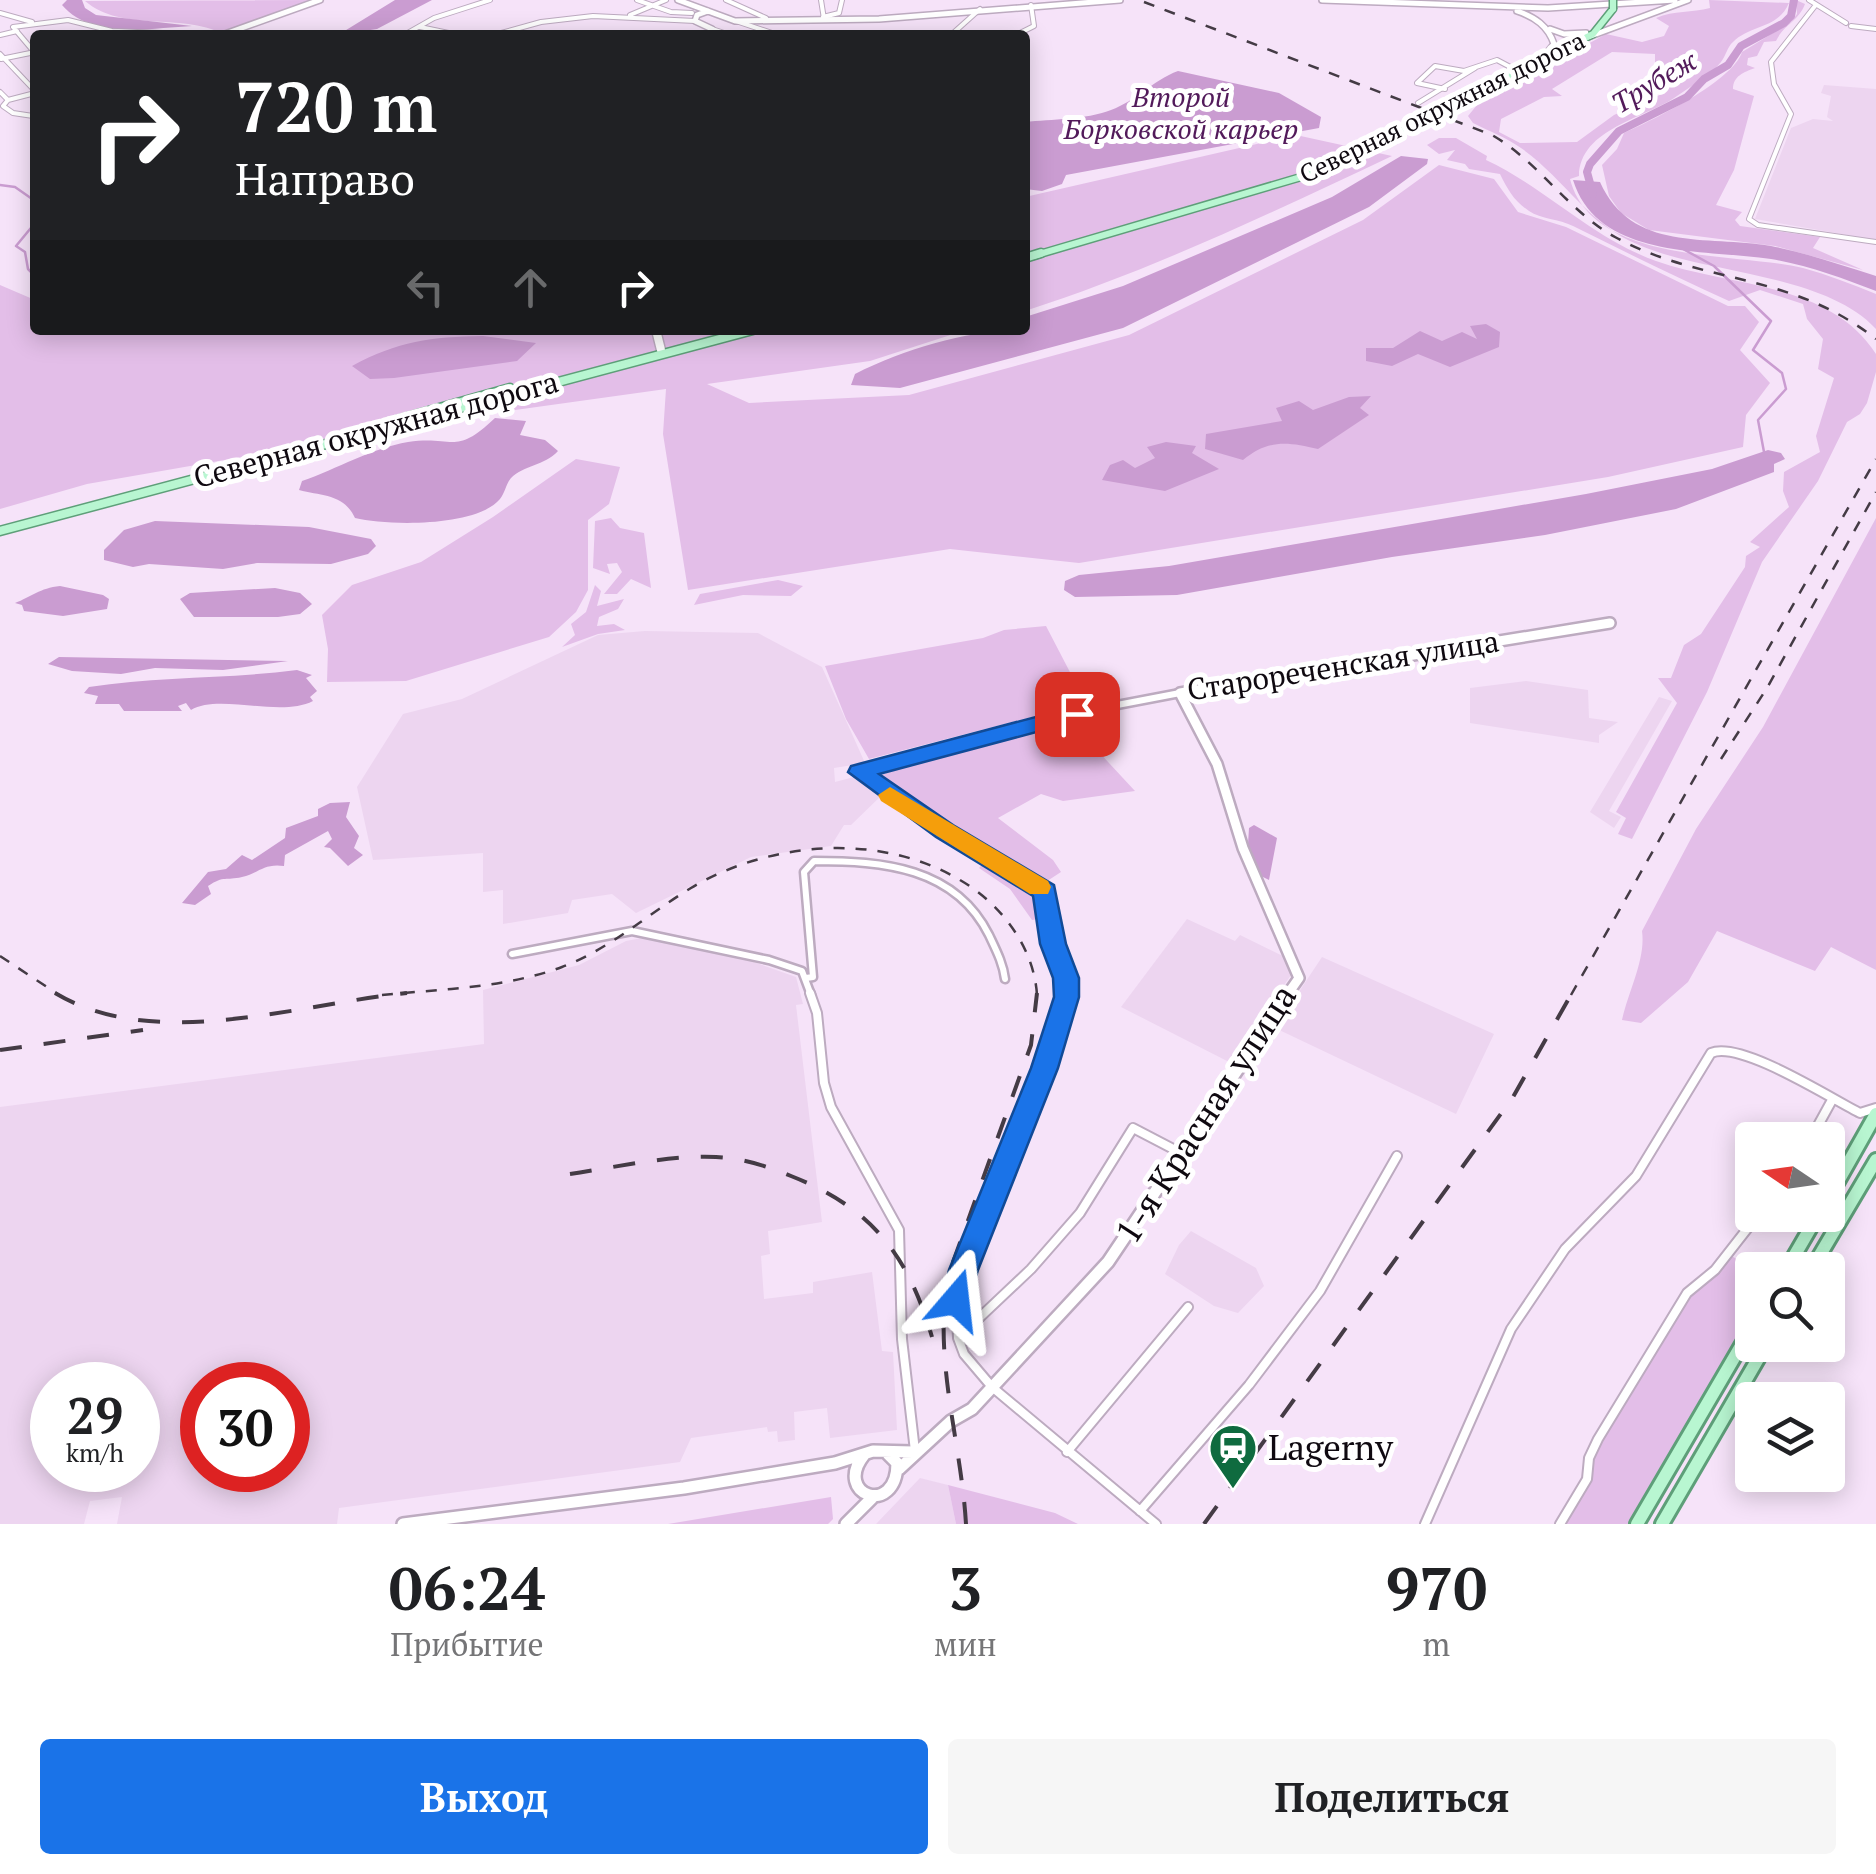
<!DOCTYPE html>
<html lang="ru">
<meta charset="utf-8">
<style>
:root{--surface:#fff;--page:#f6f6f6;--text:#202124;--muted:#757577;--accent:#1a73e8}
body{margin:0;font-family:"PT Serif",serif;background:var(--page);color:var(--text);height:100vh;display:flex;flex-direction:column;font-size:38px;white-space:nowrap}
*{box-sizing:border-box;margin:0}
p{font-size:32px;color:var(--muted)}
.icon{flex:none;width:55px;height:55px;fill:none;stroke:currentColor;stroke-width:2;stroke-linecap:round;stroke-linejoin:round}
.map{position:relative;height:1524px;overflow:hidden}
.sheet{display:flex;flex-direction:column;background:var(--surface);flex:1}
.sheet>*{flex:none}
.guide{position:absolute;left:30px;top:30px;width:1000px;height:305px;border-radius:10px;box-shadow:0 5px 25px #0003;background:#202124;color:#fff;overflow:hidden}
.needle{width:65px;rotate:283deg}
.controls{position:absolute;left:1735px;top:1122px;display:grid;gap:20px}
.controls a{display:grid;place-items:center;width:110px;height:110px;border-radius:10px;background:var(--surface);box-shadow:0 5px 25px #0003;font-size:50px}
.speed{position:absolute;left:30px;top:1362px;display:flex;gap:20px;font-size:50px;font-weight:700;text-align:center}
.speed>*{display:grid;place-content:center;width:130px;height:130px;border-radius:50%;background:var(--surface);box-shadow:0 5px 25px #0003;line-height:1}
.speed small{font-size:25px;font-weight:400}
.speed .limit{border:15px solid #d22;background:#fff;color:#111}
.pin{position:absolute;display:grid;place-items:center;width:85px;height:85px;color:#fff;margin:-42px;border-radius:20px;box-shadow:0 5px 15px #0006}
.me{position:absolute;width:110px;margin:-55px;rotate:17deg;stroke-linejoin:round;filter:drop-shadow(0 0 8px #0008)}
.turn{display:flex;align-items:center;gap:35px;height:210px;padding:0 40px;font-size:45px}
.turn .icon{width:130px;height:130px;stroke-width:2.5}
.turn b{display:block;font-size:70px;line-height:85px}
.lanes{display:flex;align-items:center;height:95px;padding:0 40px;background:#0003;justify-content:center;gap:50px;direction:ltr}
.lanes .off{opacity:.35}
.eta{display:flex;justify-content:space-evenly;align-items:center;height:170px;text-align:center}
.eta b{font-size:60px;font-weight:800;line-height:70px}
.button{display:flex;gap:20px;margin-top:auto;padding:20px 40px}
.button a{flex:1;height:115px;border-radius:10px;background:var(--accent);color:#fff;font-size:40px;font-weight:800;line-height:115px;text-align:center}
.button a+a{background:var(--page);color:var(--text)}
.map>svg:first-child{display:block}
.built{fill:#edd5f0;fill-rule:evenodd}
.green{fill:#e3bee8;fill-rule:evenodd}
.water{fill:#ca9cd1}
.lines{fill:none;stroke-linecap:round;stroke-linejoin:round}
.stream{stroke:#ca9cd1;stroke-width:2.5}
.river{stroke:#ca9cd1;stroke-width:8}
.street-far2-casing{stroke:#bdabc0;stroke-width:6}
.street-far1-casing{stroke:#bdabc0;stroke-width:11}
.street-casing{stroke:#bdabc0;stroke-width:12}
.secondary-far3-casing{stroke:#bdabc0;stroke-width:8}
.secondary-far2-casing{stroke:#bdabc0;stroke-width:11}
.secondary-far1-casing{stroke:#bdabc0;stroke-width:14}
.secondary-casing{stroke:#bdabc0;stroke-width:16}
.primary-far2-casing{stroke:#5e9f79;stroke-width:9}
.primary-far1-casing{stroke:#5e9f79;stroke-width:11}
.primary-casing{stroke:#5e9f79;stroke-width:18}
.street-far2{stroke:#fff;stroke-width:4}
.street-far1{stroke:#fff;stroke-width:6}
.street{stroke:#fff;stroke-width:8}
.secondary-far3{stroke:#fff;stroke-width:5}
.secondary-far2{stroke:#fff;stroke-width:8}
.secondary-far1{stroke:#fff;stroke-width:9}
.secondary{stroke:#fff;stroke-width:11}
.primary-far2{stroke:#b8f6d1;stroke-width:6}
.primary-far1{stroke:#b8f6d1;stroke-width:8}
.primary{stroke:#b8f6d1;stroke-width:12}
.rail-far1{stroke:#443b45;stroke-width:2.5;stroke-dasharray:11 11;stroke-linecap:butt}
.rail{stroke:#443b45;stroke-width:4;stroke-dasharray:22 22;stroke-linecap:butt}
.primary-bridge-casing{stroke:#5e9f79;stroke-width:9;stroke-linecap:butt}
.primary-bridge{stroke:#b8f6d1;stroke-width:6}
.route{fill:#1a73e8;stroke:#114b97;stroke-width:2.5}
.slow{fill:#f59e0b}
.labels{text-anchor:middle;stroke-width:10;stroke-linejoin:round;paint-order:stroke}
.far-street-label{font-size:25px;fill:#0f0910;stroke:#fff}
.far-water-label{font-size:28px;font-style:italic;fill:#521a5a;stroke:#fff}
.street-label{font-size:30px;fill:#0f0910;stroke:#fff}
.near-street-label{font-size:35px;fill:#0f0910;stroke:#fff}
.near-poi-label{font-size:35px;fill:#0f0910;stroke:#fff;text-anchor:start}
</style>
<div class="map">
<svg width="1876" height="1524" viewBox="0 0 1876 1524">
<rect width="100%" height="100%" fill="#f6e3f9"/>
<path class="built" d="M1824 85 1876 89V240L1755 219 1791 128 1813 119 1833 121 1827 117 1831 96 1821 93Z
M645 631 758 633 822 667 865 763 834 768 835 782 854 777 883 794 851 825H844L831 846 751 857 636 913 612 894 572 900 568 913 503 924V890L483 892V853L373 860 357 787 403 714 462 699 598 635Z
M1526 681 1588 690 1589 718 1618 722 1599 735V743L1470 723V688Z
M1659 697 1672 701 1609 811 1621 817 1614 828 1590 812Z
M1187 919 1235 941 1240 935 1285 957 1293 972 1231 1063 1121 1007Z
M642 938 751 961 796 977 803 1004 796 1005 822 1222 768 1231 770 1254 761 1256 764 1299 813 1293V1282L872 1272 882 1351 893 1352 897 1430 830 1438 827 1408 794 1412 795 1440 778 1442 777 1431 768 1432 767 1427 691 1438 680 1462 339 1508 337 1524H117L122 1497 90 1501 84 1524H0V1107L484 1044 483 990 579 965 626 941ZM138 1385V1470H52V1385ZM288 1385V1470H202V1385Z
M1322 957 1494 1034 1456 1114 1275 1028Z
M1191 1231 1256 1268 1264 1286 1238 1313 1214 1306 1165 1274 1179 1245Z
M920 1478 948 1485 956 1524H876Z"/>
<path class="green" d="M317 0 223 34C180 12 123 33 85 1Z
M1709 0 1789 3C1778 29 1751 24 1733 42 1727 47 1726 56 1721 62 1711 75 1691 86 1677 96 1647 118 1580 128 1579 176L1570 179C1592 265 1736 252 1803 268 1828 275 1852 284 1876 294V329C1824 273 1705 274 1639 245 1588 224 1564 178 1521 148 1507 138 1489 131 1473 123L1468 116 1477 105 1606 34 1642 42 1664 36 1669 26 1656 18C1674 10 1692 13 1710 8ZM1612 52 1655 54V67L1677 80 1662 94 1614 115 1577 142 1520 143 1499 132 1501 119 1544 97 1562 96 1552 89Z
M1796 0 1805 4C1798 22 1784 24 1776 41L1764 42 1757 56 1748 58 1747 65 1755 68C1744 72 1733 76 1733 89L1754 96 1734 170 1716 205 1742 212 1735 220 1740 226 1820 237 1813 248 1863 270 1775 246 1649 230 1621 213 1609 196 1602 165 1617 149 1624 133C1653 120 1733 81 1742 52L1791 22 1797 14Z
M1296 135 1392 156C1271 213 1152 270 1025 311V197Z
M1439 138H1456L1487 156 1486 160C1546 188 1592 238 1656 261 1729 287 1829 281 1876 354V372L1867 403 1860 414 1847 422 1818 481 1762 562 1707 692 1632 839 1618 834 1626 818 1616 812 1677 703 1658 678H1671L1684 645 1701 634 1745 567 1746 556 1760 547 1750 542 1789 507 1783 491 1784 472 1820 452 1816 436 1834 378 1818 369 1823 339 1807 319 1803 304 1760 290 1729 301C1676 277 1625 252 1573 226 1559 219 1541 219 1529 211 1514 201 1508 190 1500 174L1469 169 1465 164 1447 160 1455 150 1439 154 1427 145Z
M1439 165 1494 179 1518 212 1566 227 1728 306H1745L1759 322 1740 350 1770 383 1746 415 1743 447 1608 477 1079 563 950 549 688 590 663 434 666 389 501 412 87 484 0 509V285L35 300V330H966L870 361 707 384 749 403 909 395 1129 335 1363 220Z
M576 459 620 467 609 504 588 520V590L576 612 549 637 406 681 327 682 328 649 322 615 352 585 421 562 493 517Z
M611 518 620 528 644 533 651 588 631 579 617 594H604L622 572 617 563 607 564 610 574 593 568 595 521Z
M1876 518V970L1831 947 1815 971 1717 931 1688 982 1641 1023 1622 1020C1628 992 1646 959 1642 931L1696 829 1763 727Z
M778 580 803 586 791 596 743 595 694 605 700 594Z
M595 585 601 591 597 606 624 599 618 609 599 617 597 626 614 624 625 630 598 634 562 647 575 635 571 624 586 612Z
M1046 626 1086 703 869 759 846 719 825 666 983 638 1004 630Z
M1070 721 1135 791 1063 801 1041 794 998 818 1053 860 1061 872 1038 887 1047 911 1037 913 1039 919 1032 920 1010 889 979 868 993 853 877 777 912 762Z
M1725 1252 1755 1270 1752 1311 1631 1524H1560L1587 1479 1589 1458 1687 1293 1706 1283Z
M948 1485 1055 1513 1078 1524H956Z
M831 1497 833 1519 828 1524H668Z"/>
<path class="water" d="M67 0H82L85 8 96 15 192 26C151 28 92 40 62 5Z
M395 0H432L377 29 338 35Z
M1178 71 1279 93 1321 117 1319 128 1066 175 1062 184 1042 191 1025 189V122C1052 119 1085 120 1111 110 1136 101 1153 80 1178 71Z
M1401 156 1428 159 1427 164 1369 207 1123 328 900 388 851 385 855 374C907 348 968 330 1025 330V317L1123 286 1332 197Z
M1573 180 1600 182C1632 253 1706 235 1771 246 1807 253 1841 265 1876 276V291C1842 278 1807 265 1771 259 1705 249 1598 260 1573 180Z
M1486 324 1500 332 1499 347 1450 367 1418 354 1392 366 1366 361V348H1393L1420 331 1442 341 1462 332 1477 339 1470 326Z
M483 336 536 343 517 361 394 378 370 379 352 366C398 341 431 337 483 336Z
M1371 396 1360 408 1369 415 1318 449C1288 442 1268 439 1243 460L1205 449 1206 434 1282 421 1276 408 1299 401 1313 410 1349 397Z
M495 418 526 421 520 435 545 440 558 451C544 466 524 465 511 478 506 484 505 493 500 499 477 527 388 526 355 518 344 494 322 496 299 490L302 481C337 469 372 448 408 442 454 435 454 457 495 418Z
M1166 442 1196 446 1192 453 1219 469 1165 491 1102 480 1110 465 1123 460 1135 468 1155 458 1147 447Z
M1768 450 1781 453 1785 459 1774 464V472L1676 509 1545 535 1392 557 1177 595 1075 597 1064 590 1065 581 1079 575 1169 566 1586 494 1712 469Z
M155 521 309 527 371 539 376 546 368 554 331 564 257 563 223 569 149 564 133 567 104 560V550L124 530Z
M60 586 103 595 109 599 107 609 63 616 24 611 22 605 15 603C31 597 40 588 60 586Z
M275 588 300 593 312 604 300 614 278 617H194L180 599 190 593Z
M59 657 288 661 223 670 155 668 121 674 72 671 48 664Z
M297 670 312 675 306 678 317 691 310 697 313 701C280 718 219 693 191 710L186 703 178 706 182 711H124L119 704H95L98 696 84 693 89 687C158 676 228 679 297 670Z
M350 802 346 817 359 836 354 848 363 855 348 866 330 848 324 847 332 839 328 831 285 855 284 866C264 863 259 873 242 877 225 881 225 875 208 886L211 894 195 905 182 903 208 872 226 869 242 855 252 860 285 838 286 828 318 816V809L330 803Z
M1254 825 1277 838 1269 880 1259 875 1248 844 1249 828Z"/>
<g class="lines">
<path class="stream" d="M0 185 15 187 35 201
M35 223 16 246 25 252 28 269 35 276
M1683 249 1714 266 1771 321 1753 350 1782 373 1786 389 1758 420 1764 452"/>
<path class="river" d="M1593 194 1587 172 1590 164 1619 131 1687 97 1704 79 1728 65 1741 46 1784 23 1791 16 1794 0"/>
<g class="street-far2-casing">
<path id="street-far2" d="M637 0 671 12 692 13
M726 0 766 18
M821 0 824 19
M1809 0 1846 23
M1815 6 1771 62 1774 84 1791 114 1749 219 1758 225 1876 242
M0 13 32 22
M630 15 666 0
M823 17 839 13 842 0
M736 21 778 35
M1851 26 1876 29
M420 27 458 35
M712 29 730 35
M0 35 17 31
M404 35 434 18 490 0
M494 35 541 22 593 16 695 21
M951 35 980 9
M1016 35 1034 26 1031 5
M35 53 13 27 68 20 112 31 213 35
M0 54 35 91
M1 59 35 52
M1445 89 1417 83 1435 66 1464 71 1497 60 1514 69
M0 92 8 100
M1418 103 1475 68
M33 116 13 113 3 106 8 100 35 93"/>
</g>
<g class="street-far1-casing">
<path id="street-far1" d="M859 772 945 831 1045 891 1053 944 1066 978 1067 995
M860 772 1091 710 1180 693
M512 954 632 931 769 960 802 971 811 995
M806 978 813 977 804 872 814 861C883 861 955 867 989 935 996 950 1003 963 1005 979"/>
</g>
<g class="street-casing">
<path id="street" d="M810 993 817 1013 824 1083 831 1107 899 1230 902 1339 915 1451
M1067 993 1044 1068 964 1270 956 1300 958 1338 964 1354 992 1387 1156 1524
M1810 1140 1832 1100
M959 1337 1031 1269 1080 1213 1133 1128 1181 1153
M1067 1452 1188 1307
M1140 1511 1249 1385 1320 1291 1397 1156
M1425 1524 1511 1329 1565 1249 1636 1176 1711 1053C1740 1040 1830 1098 1860 1113L1876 1108
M1560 1524 1587 1479 1589 1458 1598 1439 1687 1293 1715 1270 1758 1215"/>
</g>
<g class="secondary-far3-casing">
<path id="secondary-far3" d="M678 0 735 21 879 19 1120 0
M1322 0 1548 8 1675 0
M1517 11C1535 17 1548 26 1554 44L1546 54
M1550 29 1564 34 1586 33
M222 35 320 0
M705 35 712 29 695 21 697 15 708 11
M1588 37 1688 0"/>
</g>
<g class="secondary-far2-casing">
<path id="secondary-far2" d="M656 330 661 350"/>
</g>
<g class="secondary-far1-casing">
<path id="secondary-far1" d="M1287 995 1299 978 1243 848 1217 764 1180 693 1610 623"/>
</g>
<g class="secondary-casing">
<path id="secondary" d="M864 1455C832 1495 897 1518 897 1463L888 1454
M899 1469 951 1421 972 1409 1108 1262 1289 993
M403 1524 684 1488 835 1463 873 1451 913 1452
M846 1524 874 1496"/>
</g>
<g class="primary-far2-casing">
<path id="primary-far2" d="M1437 113 1593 34 1613 9
M1033 256 1301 177 1427 119"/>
</g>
<g class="primary-far1-casing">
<path id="primary-far1" d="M1025 258 1041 253
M397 420 510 388
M0 531 753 330"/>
</g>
<g class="primary-casing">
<path id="primary" d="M1828 1199 1876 1114
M1786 1270 1818 1215
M1811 1270 1876 1160
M1637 1524 1752 1327
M1662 1524 1766 1345"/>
</g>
<use href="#street-far2" class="street-far2"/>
<use href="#street-far1" class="street-far1"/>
<use href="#street" class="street"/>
<use href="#secondary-far3" class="secondary-far3"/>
<use href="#secondary-far2" class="secondary-far2"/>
<use href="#secondary-far1" class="secondary-far1"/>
<use href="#secondary" class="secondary"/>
<use href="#primary-far2" class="primary-far2"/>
<use href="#primary-far1" class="primary-far1"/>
<use href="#primary" class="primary"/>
<path class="rail-far1" d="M1144 2 1492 135C1539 162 1568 211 1615 237 1703 285 1789 271 1876 339
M1721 759 1767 688 1876 492
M0 956 59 995
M382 995C442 989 505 988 562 967 610 949 648 914 691 888 770 841 880 832 960 880 1001 904 1034 947 1037 995
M1571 995 1876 459"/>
<path class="rail" d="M55 993C156 1053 297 1004 407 993
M0 1050 143 1030
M570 1174C618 1167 667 1155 716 1157 742 1158 767 1166 791 1176 872 1208 908 1255 932 1337
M966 1524C961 1440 933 1361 948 1276L1031 1045 1037 993
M1204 1524 1513 1097 1572 993"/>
<g class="primary-bridge-casing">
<path id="primary-bridge" d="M1613 0V9
M1427 119 1437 113"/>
</g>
<use href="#primary-bridge" class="primary-bridge"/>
</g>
<path class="route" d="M1077 706 1088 714 1085 719 879 774 953 825 1054 885 1066 944 1079 978V997L1058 1068 978 1270 966 1309 956 1313 945 1309 941 1300 949 1270 1031 1068 1054 997 1053 978 1040 944 1033 896 936 837 848 772 851 766Z"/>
<path class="slow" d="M890 787 1048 881 1051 887 1048 894H1030L881 801 878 795Z"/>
<defs>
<g id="station-pin" transform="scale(2.5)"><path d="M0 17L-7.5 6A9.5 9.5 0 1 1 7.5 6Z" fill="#0f6b3f" stroke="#fff"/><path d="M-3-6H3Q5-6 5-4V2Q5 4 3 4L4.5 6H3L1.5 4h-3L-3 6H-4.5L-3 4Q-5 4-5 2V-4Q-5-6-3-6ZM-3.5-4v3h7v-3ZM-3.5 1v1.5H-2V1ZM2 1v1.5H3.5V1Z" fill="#fff"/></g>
</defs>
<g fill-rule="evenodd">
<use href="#station-pin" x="1233" y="1448"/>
</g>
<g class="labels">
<g class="far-street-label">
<text transform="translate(1442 107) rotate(-26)" y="9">Северная окружная дорога</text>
</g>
<g class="far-water-label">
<text transform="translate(1654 82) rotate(-31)" y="10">Трубеж</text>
<text x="1181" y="107">Второй<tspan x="1181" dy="32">Борковской карьер</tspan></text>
</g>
<g class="street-label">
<text transform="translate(376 430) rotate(-15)" y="10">Северная окружная дорога</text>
<text transform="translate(1343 666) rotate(-9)" y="10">Старореченская улица</text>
</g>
<g class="near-street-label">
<text transform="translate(1206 1114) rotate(-57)" y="12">1-я Красная улица</text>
</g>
<g class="near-poi-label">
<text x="1268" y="1460">Lagerny</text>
</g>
</g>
</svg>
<div class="controls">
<a><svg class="needle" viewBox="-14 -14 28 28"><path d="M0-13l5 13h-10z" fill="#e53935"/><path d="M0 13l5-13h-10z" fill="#757577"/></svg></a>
<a><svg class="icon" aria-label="search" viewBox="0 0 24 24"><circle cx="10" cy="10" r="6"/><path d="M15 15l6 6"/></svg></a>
<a><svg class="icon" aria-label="layers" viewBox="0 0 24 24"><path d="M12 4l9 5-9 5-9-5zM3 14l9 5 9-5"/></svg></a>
</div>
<div class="speed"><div>29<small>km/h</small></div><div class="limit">30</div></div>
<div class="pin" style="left:1077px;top:714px;background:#d93025"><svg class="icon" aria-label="arrive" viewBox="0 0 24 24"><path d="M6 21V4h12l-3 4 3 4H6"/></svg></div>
<svg class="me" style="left:956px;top:1300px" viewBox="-20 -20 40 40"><path d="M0-17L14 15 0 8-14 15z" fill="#1a73e8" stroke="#fff" stroke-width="4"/></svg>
<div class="guide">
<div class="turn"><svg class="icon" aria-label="right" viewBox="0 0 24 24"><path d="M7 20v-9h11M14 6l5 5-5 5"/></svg><div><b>720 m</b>Направо</div></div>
<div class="lanes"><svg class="icon off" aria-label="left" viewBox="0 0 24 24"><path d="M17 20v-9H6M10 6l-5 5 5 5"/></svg><svg class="icon off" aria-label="ahead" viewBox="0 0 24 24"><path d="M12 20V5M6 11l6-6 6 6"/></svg><svg class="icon" aria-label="right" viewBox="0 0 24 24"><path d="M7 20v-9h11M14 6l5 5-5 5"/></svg></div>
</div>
</div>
<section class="sheet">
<div class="eta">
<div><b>06:24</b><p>Прибытие</p></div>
<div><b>3</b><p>мин</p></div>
<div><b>970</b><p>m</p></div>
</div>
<div class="button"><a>Выход</a><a>Поделиться</a></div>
</section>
